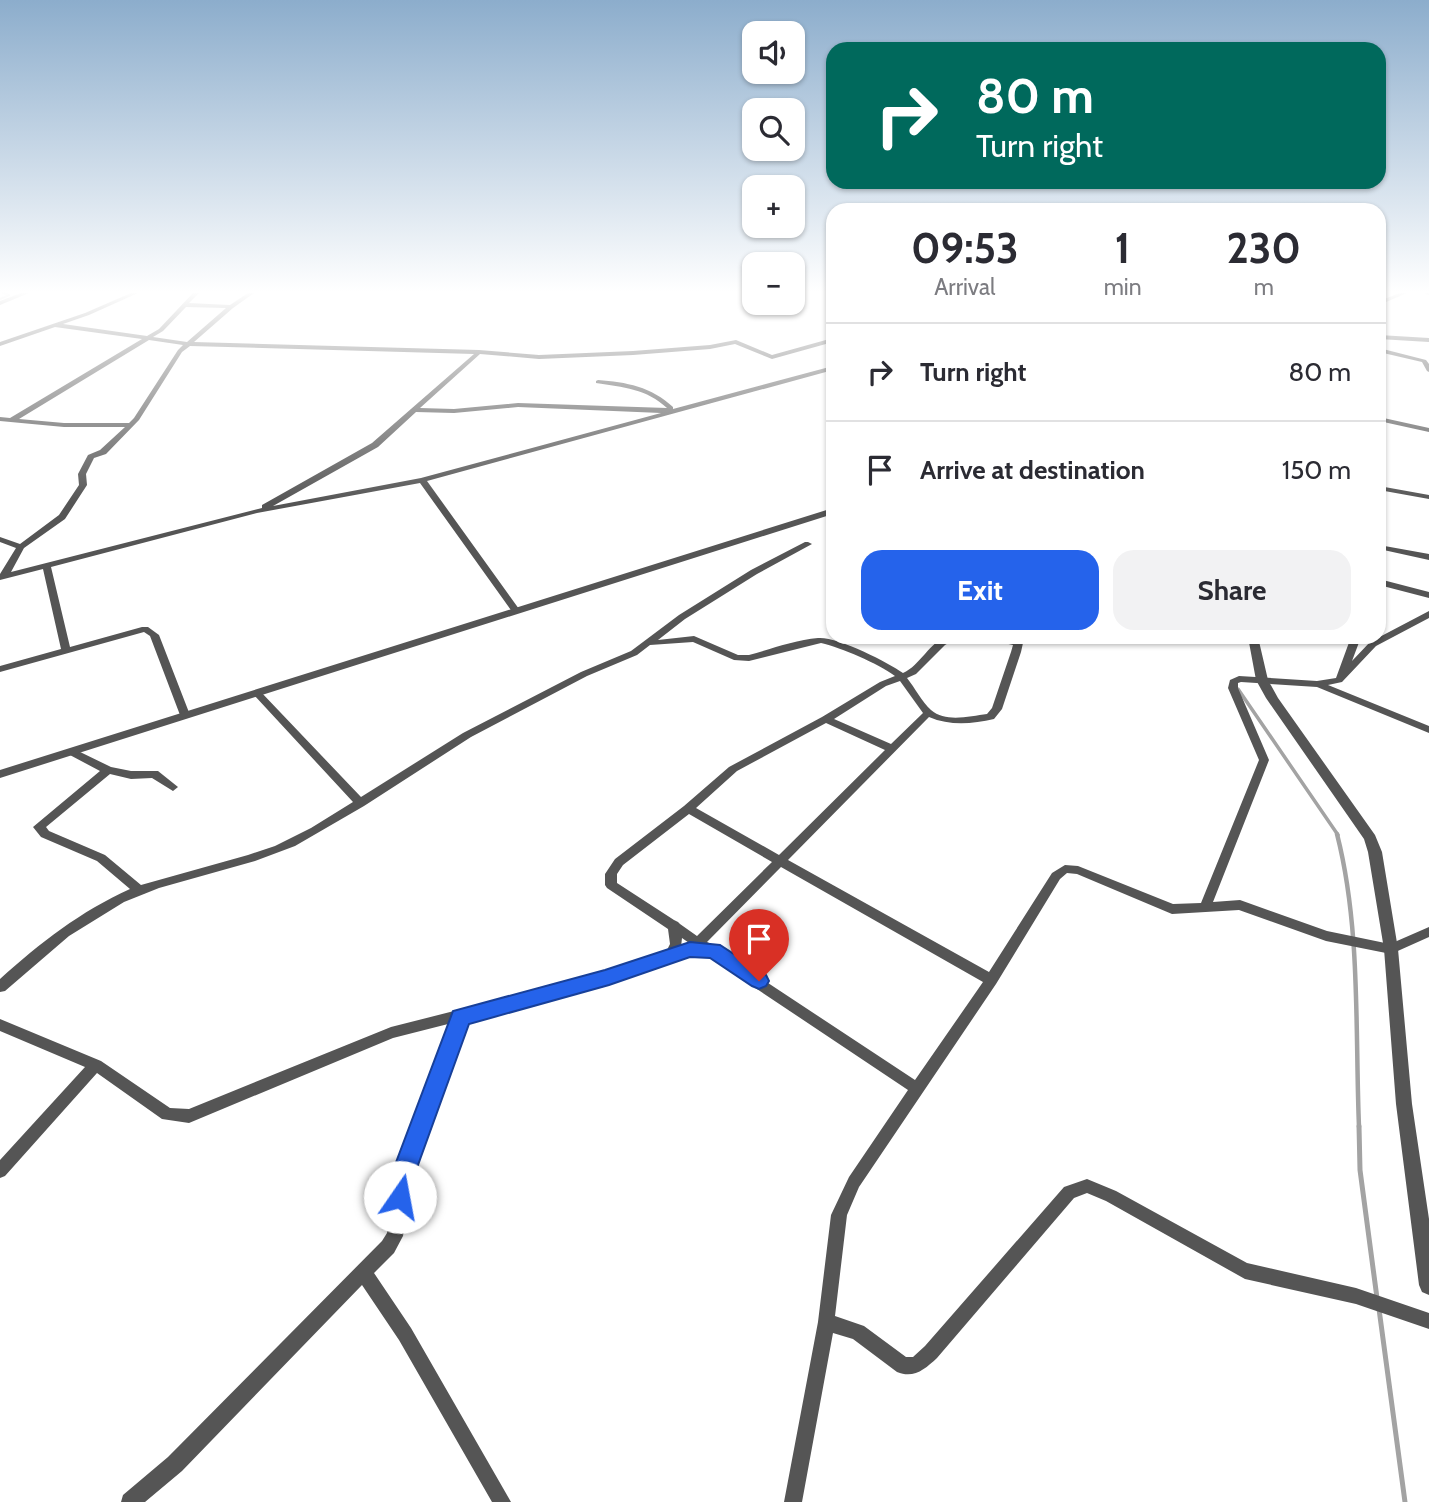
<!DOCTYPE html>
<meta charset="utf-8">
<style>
:root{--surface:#fff;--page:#f2f2f3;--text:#2b2b33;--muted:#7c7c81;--line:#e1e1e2;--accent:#2563eb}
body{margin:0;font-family:Cabin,sans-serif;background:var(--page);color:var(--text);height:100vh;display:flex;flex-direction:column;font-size:26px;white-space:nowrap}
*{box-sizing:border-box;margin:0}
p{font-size:23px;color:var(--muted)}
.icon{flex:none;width:38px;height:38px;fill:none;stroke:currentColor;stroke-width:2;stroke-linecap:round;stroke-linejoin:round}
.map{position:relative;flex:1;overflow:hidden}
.details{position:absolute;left:826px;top:203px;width:560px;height:441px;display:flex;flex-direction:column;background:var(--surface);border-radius:21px;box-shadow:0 2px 5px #0004}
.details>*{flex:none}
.hud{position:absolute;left:826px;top:42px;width:560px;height:147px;border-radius:21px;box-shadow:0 2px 5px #0004;background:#00695c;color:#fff;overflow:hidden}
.tools{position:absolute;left:742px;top:21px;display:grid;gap:14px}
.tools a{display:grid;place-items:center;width:63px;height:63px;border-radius:14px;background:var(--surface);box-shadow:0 2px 5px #0004;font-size:35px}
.pin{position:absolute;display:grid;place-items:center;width:60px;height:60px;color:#fff;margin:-72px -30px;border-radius:50% 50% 50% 0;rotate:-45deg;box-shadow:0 0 7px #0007}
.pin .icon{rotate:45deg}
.me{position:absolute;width:77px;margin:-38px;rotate:12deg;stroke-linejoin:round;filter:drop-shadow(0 0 5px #0008)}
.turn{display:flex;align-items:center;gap:24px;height:147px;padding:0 35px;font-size:32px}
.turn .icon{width:91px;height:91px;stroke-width:2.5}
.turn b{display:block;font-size:49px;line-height:60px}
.eta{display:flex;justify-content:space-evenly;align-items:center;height:119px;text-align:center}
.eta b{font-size:42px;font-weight:700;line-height:49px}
.action{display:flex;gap:14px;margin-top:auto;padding:14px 35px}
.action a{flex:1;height:80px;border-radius:21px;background:var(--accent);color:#fff;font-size:28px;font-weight:700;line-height:80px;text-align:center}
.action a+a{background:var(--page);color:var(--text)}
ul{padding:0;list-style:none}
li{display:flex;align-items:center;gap:21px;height:98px;padding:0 35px;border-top:2px solid var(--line)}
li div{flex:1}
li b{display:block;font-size:26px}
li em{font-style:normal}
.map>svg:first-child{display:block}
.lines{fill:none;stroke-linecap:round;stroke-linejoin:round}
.stream-far3{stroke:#a3a3a3;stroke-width:2}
.stream-far2{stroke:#a3a3a3;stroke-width:3.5}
.stream-far1{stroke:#a3a3a3;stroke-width:4.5}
.stream{stroke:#a3a3a3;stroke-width:5}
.minor{fill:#555;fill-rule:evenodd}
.tertiary{fill:#555;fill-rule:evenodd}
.route{fill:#2563eb;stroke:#184099;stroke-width:2}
</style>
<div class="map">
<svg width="1429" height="1502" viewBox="0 0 1429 1502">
<rect width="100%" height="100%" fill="#fff"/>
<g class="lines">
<path class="stream-far3" d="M0 299 9 295 3 293"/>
<path class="stream-far2" d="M1238 689 1338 835"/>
<path class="stream-far1" d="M1337 834C1361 928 1355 1030 1359 1127"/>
<path class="stream" d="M1359 1126 1360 1170 1377 1298
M1379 1309 1405 1502"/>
<path class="minor" d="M21 293H29L0 305V301Z
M131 293H138L89 315 63 324 147 336 159 329 193 293H199L189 303 230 305 248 293H254L233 308 194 342 479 350 539 355 633 351 710 345 736 340 772 355 833 338V342L772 359 735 344 710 349 633 355 539 359 480 354 420 408 454 409 518 403 667 408C647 389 623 387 596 383V381L598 380C626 382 652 387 673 407V409L833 366V370L427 481 519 609V613H513L420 483 257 513 51 567 70 647 142 627H148L159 635 190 715 185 718 180 715 150 636 144 632 0 672V666L61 649 43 569 0 580V574L16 548 0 542V537L20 544 59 515 79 485 78 474 88 455 100 450 125 427H64L0 421V417L10 418 142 339 55 327 0 346V342L85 313ZM186 307 226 308 187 342 153 337 163 331ZM149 340 183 345 178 350 134 418 129 423H64L19 419ZM190 346 474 354 372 443 262 505V508L11 572 24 548 65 519 87 485 86 474 94 458 106 454 139 420 182 352ZM518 407 661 413 421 478 273 506 378 447 416 412 454 413Z
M1400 293H1407L1379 305V301Z
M1425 293H1429V295L1426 294Z
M1379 335 1429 338V342L1379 339Z
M1379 348 1426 360 1429 364V372L1427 371 1422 362 1379 352Z
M1379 417 1429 428V432L1379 421Z
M1379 486 1429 495V499L1379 490Z
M805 542H808L812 544 757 574 685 619 658 640 694 636 738 655H749C771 649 795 640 818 638 836 636 888 662 903 673 920 666 930 641 947 637 951 636 955 637 959 637L945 645 916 674 907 678C915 688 922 702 931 710 946 723 970 716 987 714L992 708 1011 652 1013 645 986 639 984 637H1002L1021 641 1023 643 1021 652 1002 709 994 719C972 724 950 726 929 717L788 860 989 972 1052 873 1065 865 1078 866 1173 904 1201 903 1259 760 1228 688 1230 680 1239 676 1317 681 1336 678 1351 637H1361L1352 661 1370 642 1429 611V618L1376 646 1342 682 1328 685 1429 726V733L1317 687 1241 682 1238 683V688L1269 760 1213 902 1240 900 1327 931 1390 944 1429 927V937L1391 954 1326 941 1239 910 1172 914 1077 874 1067 873 1060 879 996 984 859 1187 847 1215 835 1316 864 1326 906 1357H913L925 1346 1064 1187 1087 1179 1116 1191 1247 1263 1356 1288 1429 1313V1329L1356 1304 1245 1279 1106 1201 1087 1193 1074 1198 937 1358C925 1369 914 1379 897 1372L853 1339 833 1333 802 1502H784L818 1322 831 1215 849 1177 908 1090 706 955H690L673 960 609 982 467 1019 415 1165 403 1236 394 1253 374 1273 411 1328 511 1502H492L399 1340 362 1285 182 1471 145 1502H121L123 1495 168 1457 382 1241 387 1233 399 1165 452 1023 393 1038 189 1123 162 1119 97 1073 5 1176 0 1178V1160L85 1067 0 1031V1019L101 1061 170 1108 189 1109 391 1027 608 972 666 952 670 944 668 929 607 888 605 885V874L615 859 684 806 729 767 822 717 880 682 895 676C877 663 842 648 821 643L749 661 734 660 693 642 650 645 637 655 587 676 471 737 364 806 295 846 255 861 159 888 124 902 69 936 5 991 0 992V979C40 943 81 911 130 889L97 861 41 837 33 827 100 771 68 754 67 752 68 750H76L111 767 131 771H158L178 787 173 791 152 778 131 779 110 774 46 827 49 831 105 855 141 885 248 855 275 846 311 828 353 802 254 695 252 693 254 691H260L361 797 463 733 581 672 631 651 679 615 751 570ZM900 681 923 713 891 744 834 719 886 686ZM826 723 885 750 779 855 696 808 737 771ZM689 814 772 862 697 936 680 924 678 922 674 920 617 883V874L623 865ZM781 867 983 982 915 1080 718 950 716 946 707 942ZM682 938 692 945 681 947Z
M1379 545 1429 554V560L1379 549Z
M1379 579 1429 592V598L1379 585Z"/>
<path class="tertiary" d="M833 508V514L0 778V770Z
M1248 637H1258L1268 680 1278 698 1375 835 1382 852 1398 949 1412 1104 1429 1219V1295L1422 1292 1419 1285 1396 1104 1384 949 1368 852 1364 839 1266 698 1256 680Z"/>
</g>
<linearGradient id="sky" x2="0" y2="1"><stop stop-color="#8cadcc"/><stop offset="0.58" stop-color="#fff"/><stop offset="1" stop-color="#fff" stop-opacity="0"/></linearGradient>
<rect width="1429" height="503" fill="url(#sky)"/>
<path class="route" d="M690 942 720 945 766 975 769 981 766 986 759 989 752 986 710 958 690 957 609 985 469 1024 418 1165 409 1205 400 1208 392 1205 389 1197 395 1165 453 1011 605 970Z"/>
</svg>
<div class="tools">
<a><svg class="icon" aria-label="sound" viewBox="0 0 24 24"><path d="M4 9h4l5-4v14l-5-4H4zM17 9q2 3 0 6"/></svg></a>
<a><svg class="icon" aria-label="search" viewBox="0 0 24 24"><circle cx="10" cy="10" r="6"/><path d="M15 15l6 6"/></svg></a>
<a>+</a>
<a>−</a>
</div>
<div class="pin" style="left:759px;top:981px;background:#d93025"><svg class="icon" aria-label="arrive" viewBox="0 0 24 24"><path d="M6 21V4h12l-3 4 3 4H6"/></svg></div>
<svg class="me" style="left:400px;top:1197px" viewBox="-20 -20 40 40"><circle r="19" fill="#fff"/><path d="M0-13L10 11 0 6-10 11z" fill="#2563eb"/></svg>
<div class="hud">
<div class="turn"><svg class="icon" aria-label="right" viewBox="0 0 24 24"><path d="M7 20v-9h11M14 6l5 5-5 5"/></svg><div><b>80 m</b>Turn right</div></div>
</div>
<section class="details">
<div class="eta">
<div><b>09:53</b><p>Arrival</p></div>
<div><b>1</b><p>min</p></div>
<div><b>230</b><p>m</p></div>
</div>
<ul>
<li><svg class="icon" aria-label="right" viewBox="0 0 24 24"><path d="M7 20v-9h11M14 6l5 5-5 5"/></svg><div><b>Turn right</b></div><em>80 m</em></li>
<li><svg class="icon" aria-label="arrive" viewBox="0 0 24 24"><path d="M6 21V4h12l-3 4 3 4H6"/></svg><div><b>Arrive at destination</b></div><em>150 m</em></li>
</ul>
<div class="action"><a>Exit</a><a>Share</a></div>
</section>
</div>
